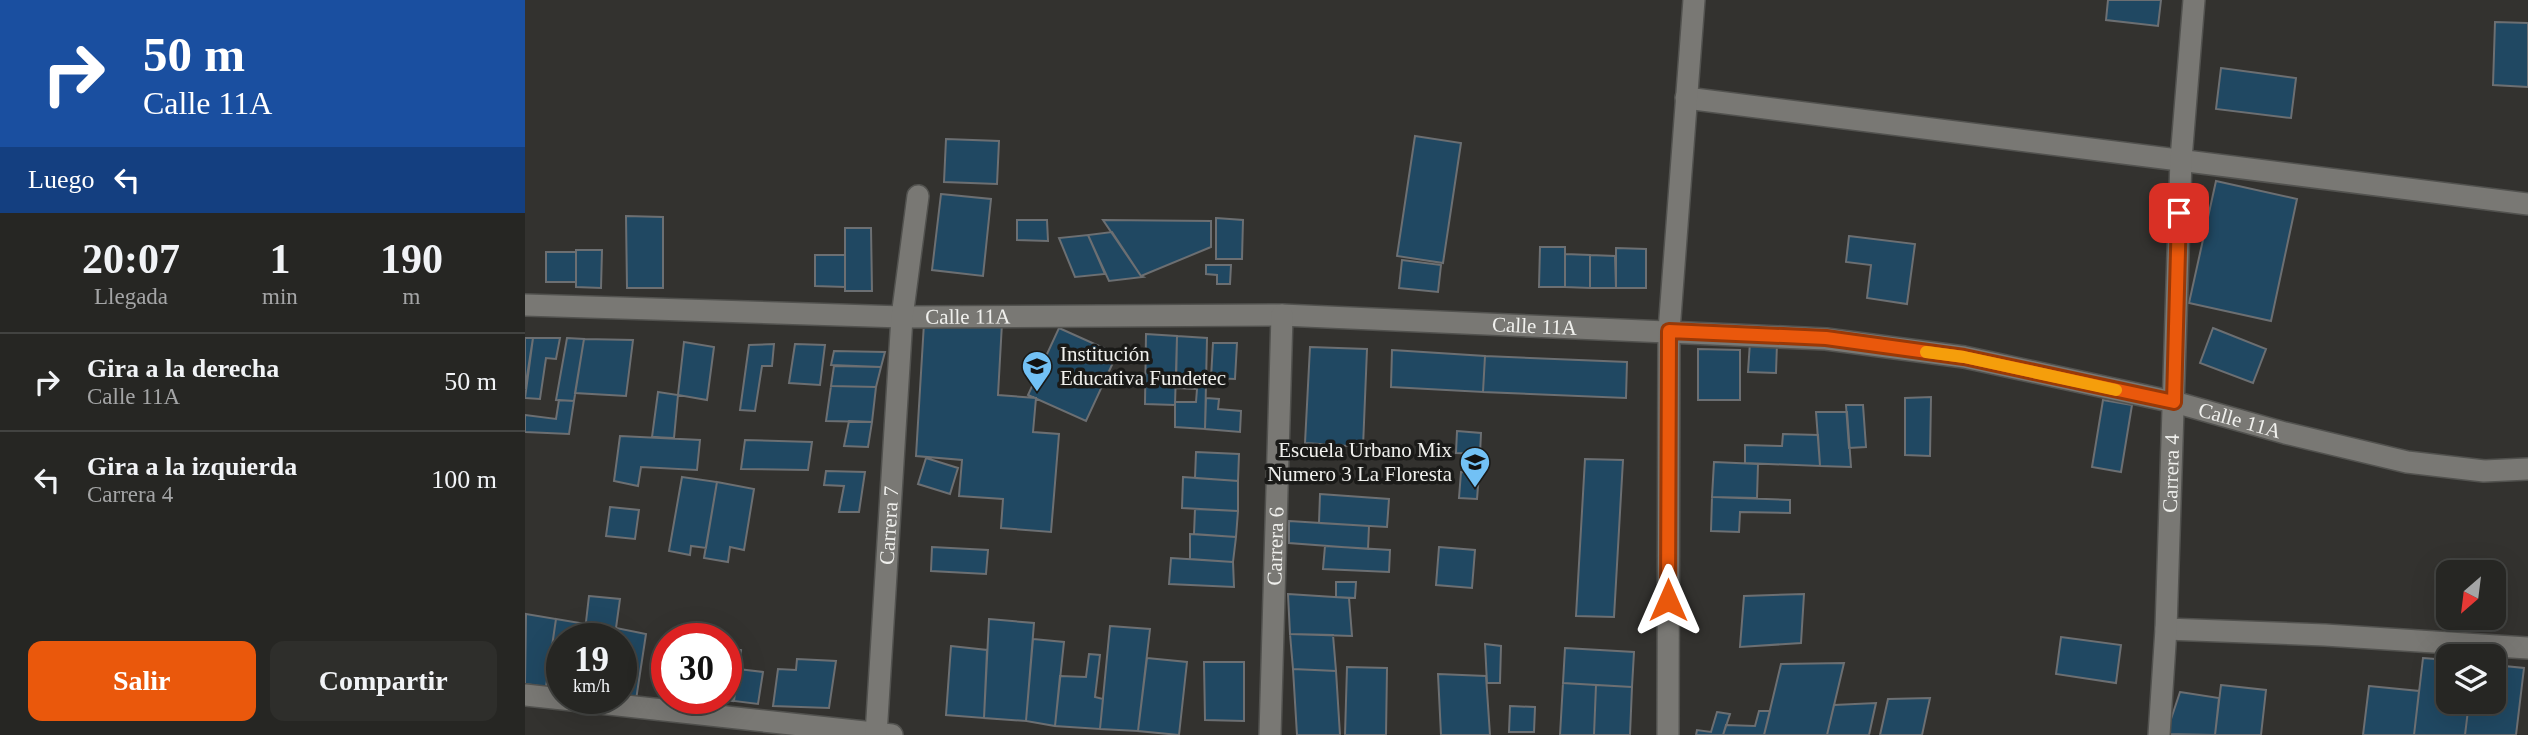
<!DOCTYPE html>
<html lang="es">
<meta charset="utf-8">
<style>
:root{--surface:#262623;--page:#2e2e2b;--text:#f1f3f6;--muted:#a4a5a6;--line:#424341;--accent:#ea580c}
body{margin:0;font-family:"Times New Roman",serif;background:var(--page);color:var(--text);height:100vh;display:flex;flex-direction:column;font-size:26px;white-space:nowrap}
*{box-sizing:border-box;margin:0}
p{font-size:23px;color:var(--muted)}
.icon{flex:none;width:38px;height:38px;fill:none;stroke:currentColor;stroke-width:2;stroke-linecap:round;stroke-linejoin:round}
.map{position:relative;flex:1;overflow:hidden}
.details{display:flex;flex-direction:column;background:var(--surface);width:525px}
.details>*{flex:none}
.banner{background:#1a4fa0;color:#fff;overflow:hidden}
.needle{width:46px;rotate:208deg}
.fabs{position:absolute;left:1911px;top:560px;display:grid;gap:14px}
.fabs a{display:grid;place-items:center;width:70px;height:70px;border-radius:14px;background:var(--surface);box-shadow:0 7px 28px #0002,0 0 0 2px var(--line);font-size:35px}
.speed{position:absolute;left:21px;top:623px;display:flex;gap:14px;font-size:35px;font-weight:700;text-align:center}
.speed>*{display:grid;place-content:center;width:91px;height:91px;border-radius:50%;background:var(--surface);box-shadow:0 7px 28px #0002,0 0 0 2px var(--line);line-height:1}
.speed small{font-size:18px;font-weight:400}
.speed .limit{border:10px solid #d22;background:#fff;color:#111}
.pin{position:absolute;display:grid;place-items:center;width:60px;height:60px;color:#fff;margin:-30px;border-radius:14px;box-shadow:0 4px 10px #0006}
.me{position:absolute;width:77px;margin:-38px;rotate:0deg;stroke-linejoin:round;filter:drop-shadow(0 0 5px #0008)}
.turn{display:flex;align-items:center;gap:24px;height:147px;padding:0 28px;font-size:32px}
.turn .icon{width:91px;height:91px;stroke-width:2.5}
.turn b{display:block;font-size:49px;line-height:60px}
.then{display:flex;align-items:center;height:66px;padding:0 28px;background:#0003;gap:14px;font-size:26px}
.eta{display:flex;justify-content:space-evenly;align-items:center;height:119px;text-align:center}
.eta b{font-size:42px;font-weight:700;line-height:49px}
.primary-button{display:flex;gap:14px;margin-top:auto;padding:14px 28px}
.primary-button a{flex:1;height:80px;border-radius:14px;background:var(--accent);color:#fff;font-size:28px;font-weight:700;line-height:80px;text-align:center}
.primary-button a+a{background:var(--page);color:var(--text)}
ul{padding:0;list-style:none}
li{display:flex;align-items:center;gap:21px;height:98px;padding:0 28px;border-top:2px solid var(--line)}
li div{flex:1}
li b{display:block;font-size:26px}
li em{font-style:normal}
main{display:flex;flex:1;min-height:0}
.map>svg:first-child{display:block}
.building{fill:#204862;stroke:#6c6f72;stroke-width:2}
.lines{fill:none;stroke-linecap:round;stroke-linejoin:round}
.street-casing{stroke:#52524f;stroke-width:24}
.street{stroke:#797874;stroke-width:21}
.route-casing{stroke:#983908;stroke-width:18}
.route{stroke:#ea580c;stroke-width:12}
.slow{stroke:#f59e0b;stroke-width:12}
.labels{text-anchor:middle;stroke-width:7;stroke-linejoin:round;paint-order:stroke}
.street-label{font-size:21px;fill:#f0f0ed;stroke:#1a1a18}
.poi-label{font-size:21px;fill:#f0f0ed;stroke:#1a1a18;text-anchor:start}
</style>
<main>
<section class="details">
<div class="banner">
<div class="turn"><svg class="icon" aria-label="right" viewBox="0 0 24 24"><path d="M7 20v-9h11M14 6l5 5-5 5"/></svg><div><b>50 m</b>Calle 11A</div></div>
<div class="then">Luego<svg class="icon" aria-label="left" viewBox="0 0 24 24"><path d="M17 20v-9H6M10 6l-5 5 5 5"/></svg></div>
</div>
<div class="eta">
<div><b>20:07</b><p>Llegada</p></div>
<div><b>1</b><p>min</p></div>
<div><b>190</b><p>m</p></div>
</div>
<ul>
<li><svg class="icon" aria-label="right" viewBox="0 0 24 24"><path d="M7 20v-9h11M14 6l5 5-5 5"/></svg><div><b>Gira a la derecha</b><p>Calle 11A</p></div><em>50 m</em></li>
<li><svg class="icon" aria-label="left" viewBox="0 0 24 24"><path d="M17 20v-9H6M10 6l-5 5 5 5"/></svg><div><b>Gira a la izquierda</b><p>Carrera 4</p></div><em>100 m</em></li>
</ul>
<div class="primary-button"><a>Salir</a><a>Compartir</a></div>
</section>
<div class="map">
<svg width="2003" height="735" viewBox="0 0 2003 735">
<rect width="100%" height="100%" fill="#33322f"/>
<path class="building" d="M1583 0H1636L1633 26 1581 20Z
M1970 22 2003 23V87L1968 85Z
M1696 68 1771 78 1766 118 1691 109Z
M890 136 936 143 918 263 872 256Z
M421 139 474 141 472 184 419 182Z
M1691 181 1772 199 1746 321 1664 303Z
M416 194 466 199 458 276 407 270Z
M101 216 138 217V288H102Z
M691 218 718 220 717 259H691Z
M492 220H522L523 241 492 240Z
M578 220 686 221V247L616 276Z
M320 228H346L347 291H320Z
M587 232 616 276 618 277 584 281 563 235Z
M563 235 580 274 550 277 534 238Z
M1324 236 1390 244 1382 304 1342 298 1346 265 1321 262Z
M1015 247H1040V287H1014Z
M1091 248 1121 249V288H1091Z
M51 250H77L76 288 51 287Z
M21 252H51V282H21Z
M1040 254 1065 255V288L1040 287Z
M290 255H320V287L290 286Z
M1065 255 1090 256 1091 288H1065Z
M877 260 916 265 913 292 874 288Z
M681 265H706L705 284H692V275L681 274Z
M399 323H477L473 395 511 398 508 432 534 434 526 532 476 528 478 499 434 496 437 460 391 456Z
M534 328 592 354 561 421 503 395Z
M1688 328 1741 349 1728 383 1675 363Z
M621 334 652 336 650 405 620 404Z
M652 336 682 338 680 429 650 427V402H671L672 389 651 388Z
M0 338H8L0 389Z
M8 338H35L31 359 21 358 15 399 0 398Z
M42 338 59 339 49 401 31 400Z
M59 339 108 340 101 396 50 393Z
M159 342 189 347 182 400 153 395Z
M1225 342 1252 343 1251 373 1223 372Z
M688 343H712L710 379 686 378Z
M249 344 247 366H237L230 411 215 410 224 345Z
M270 344 300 345 295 385 264 383Z
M785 347 842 349 838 447 780 443Z
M1173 349 1215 350V400H1173Z
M867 350 960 356 958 392 866 387Z
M309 351 360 352 356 367 306 365Z
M960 356 1102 362 1101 398 958 392Z
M309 366 356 367 351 387 306 386Z
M306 386 351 387 347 422 301 421Z
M133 392 153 395 149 438 127 437Z
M1406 397 1405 456 1380 455V398Z
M681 398 694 399 693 409 716 411 715 432 680 429Z
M34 400 49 401 44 434 0 432V415L31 419Z
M1578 400 1607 405 1596 472 1567 467Z
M1321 405H1338L1341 447 1324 448Z
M1291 412H1322L1326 467 1295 466Z
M324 421 347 422 343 447 319 446Z
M932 431 956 433 955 454 931 453Z
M1258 434 1293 435 1295 466 1220 463V445L1257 446Z
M95 436 175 440 172 470 116 467 113 486 89 481Z
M220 440 287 442 283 470 216 469Z
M671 452 714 454 713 481 670 478Z
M401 458 433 468 425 494 393 484Z
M1060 459 1098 460 1089 617 1051 616Z
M1189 462 1233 464 1232 498 1187 497Z
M301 471 340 472 334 512H314L319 486 299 485Z
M936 472 954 474 952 499 934 498Z
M157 477 192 482 181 548 166 546 165 555 144 551Z
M658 477 713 481V511L657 508Z
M192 482 229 489 219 550 205 547 203 562 179 558Z
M795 494 864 499 862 527 794 523Z
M1187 497 1265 500V513L1215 512 1214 532 1186 531Z
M85 507 114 510 110 539 81 536Z
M670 509 713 511 711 537 669 534Z
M764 521 844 526 843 549 764 543Z
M665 534 711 537 708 562 665 559Z
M800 546 865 550 864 572 798 569Z
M407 547 463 550 461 574 406 571Z
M914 547 950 550 947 588 911 585Z
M646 558 708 562 709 587 644 584Z
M811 582H831L830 598 811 597Z
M763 594 824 598 827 636 765 634Z
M1279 594 1276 643 1215 647 1219 596Z
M64 596 95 599 91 628 121 634 111 700 96 698V639H59Z
M1 614 31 619 21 687 0 684Z
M31 619 61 624 59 639H37V690L21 687Z
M464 619 509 623 501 721 459 718Z
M585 626 625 629 613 731 575 729Z
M765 634 808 635 811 671 768 669Z
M1536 637 1596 645 1591 683 1531 674Z
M508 639 539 642 530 726 501 721Z
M960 644 976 646 975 683H962Z
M426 646 462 650 459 718 421 715Z
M201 648 216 650 208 701 189 698H201Z
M1040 648 1109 652 1107 687 1038 683Z
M564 654 575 655 570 697 578 699 575 729 530 726 535 676 561 677Z
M622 658 662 662 654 735 613 731Z
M1898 658 1923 660V702H1944L1940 735H1889Z
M272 659 311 661 304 708 248 706 253 669 271 670Z
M679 662H719V721L680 720Z
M1319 663 1302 735H1239L1256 664Z
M1969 665 1999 668 1991 735H1940L1944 702H1969Z
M822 667 862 668 861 735H820Z
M213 669 238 672 233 704 209 701Z
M768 669 811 671 815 735H772Z
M913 674 961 676 965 735H916Z
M1038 683 1071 685 1069 735H1035Z
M1071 685 1107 687 1105 735H1069Z
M1696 685 1741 690 1736 735H1690Z
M1844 686 1894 691 1889 735H1838Z
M1655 692 1694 698 1690 735 1641 734Z
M1405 698 1397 735H1355L1363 699Z
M1351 703 1344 735H1302L1309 705Z
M985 706 1010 707 1009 732H984Z
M1234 711H1245L1239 735H1198L1201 725 1230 726Z
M1192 712 1205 714 1198 735H1171L1172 730 1186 732Z"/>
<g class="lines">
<g class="street-casing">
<g id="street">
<path d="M1161 98 2003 204"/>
<path id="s1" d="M0 305 377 317 757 315 1301 339 1439 357 1649 402 1760 433 1882 462 1959 471 2003 469"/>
<path d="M1641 629 1800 635 2003 648"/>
<path d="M0 695 367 735"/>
<path id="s2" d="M351 735 377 317 393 196"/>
<path id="s3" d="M745 735 757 315"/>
<path d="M1143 735 1144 331 1169 0"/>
<path id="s4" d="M1634 735 1641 629 1656 159 1669 0"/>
</g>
</g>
<use href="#street" class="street"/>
</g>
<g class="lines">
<g class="route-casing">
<path id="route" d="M1143 600 1144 331 1301 338 1439 357 1649 402 1654 213"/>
</g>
<use href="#route" class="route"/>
<path class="slow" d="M1401 352 1439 357 1591 390"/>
</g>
<defs>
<g id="school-pin" transform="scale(1.575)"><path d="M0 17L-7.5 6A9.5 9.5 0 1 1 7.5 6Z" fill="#72c1f5" stroke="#1a1a18"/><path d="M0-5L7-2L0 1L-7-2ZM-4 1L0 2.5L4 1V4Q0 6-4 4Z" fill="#111"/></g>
</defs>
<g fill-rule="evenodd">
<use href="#school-pin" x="512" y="366"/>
<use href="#school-pin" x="950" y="462"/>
</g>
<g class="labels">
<g class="street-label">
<text dy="7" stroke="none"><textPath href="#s1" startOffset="443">Calle 11A</textPath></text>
<text dy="7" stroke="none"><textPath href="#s1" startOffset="1010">Calle 11A</textPath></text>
<text dy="7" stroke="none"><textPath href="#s1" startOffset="1724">Calle 11A</textPath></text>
<text dy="7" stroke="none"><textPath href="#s4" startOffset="262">Carrera 4</textPath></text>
<text dy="7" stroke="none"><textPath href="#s2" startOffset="210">Carrera 7</textPath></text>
<text dy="7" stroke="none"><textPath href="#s3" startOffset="189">Carrera 6</textPath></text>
</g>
<g class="poi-label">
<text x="535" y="361">Institución<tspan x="535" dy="24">Educativa Fundetec</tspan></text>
<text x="927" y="457" text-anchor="end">Escuela Urbano Mix<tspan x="927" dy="24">Numero 3 La Floresta</tspan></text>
</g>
</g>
</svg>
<div class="fabs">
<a><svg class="needle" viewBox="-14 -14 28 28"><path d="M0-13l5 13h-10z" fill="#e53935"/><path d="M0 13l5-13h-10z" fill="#a4a5a6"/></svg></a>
<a><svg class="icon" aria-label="layers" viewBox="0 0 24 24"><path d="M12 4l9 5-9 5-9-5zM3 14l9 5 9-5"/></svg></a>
</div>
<div class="speed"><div>19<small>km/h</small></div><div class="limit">30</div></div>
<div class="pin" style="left:1654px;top:213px;background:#d93025"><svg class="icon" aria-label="arrive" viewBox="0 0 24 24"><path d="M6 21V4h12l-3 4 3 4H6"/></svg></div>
<svg class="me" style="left:1143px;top:600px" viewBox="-20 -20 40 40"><path d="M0-17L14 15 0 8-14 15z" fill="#ea580c" stroke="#fff" stroke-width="4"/></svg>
</div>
</main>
